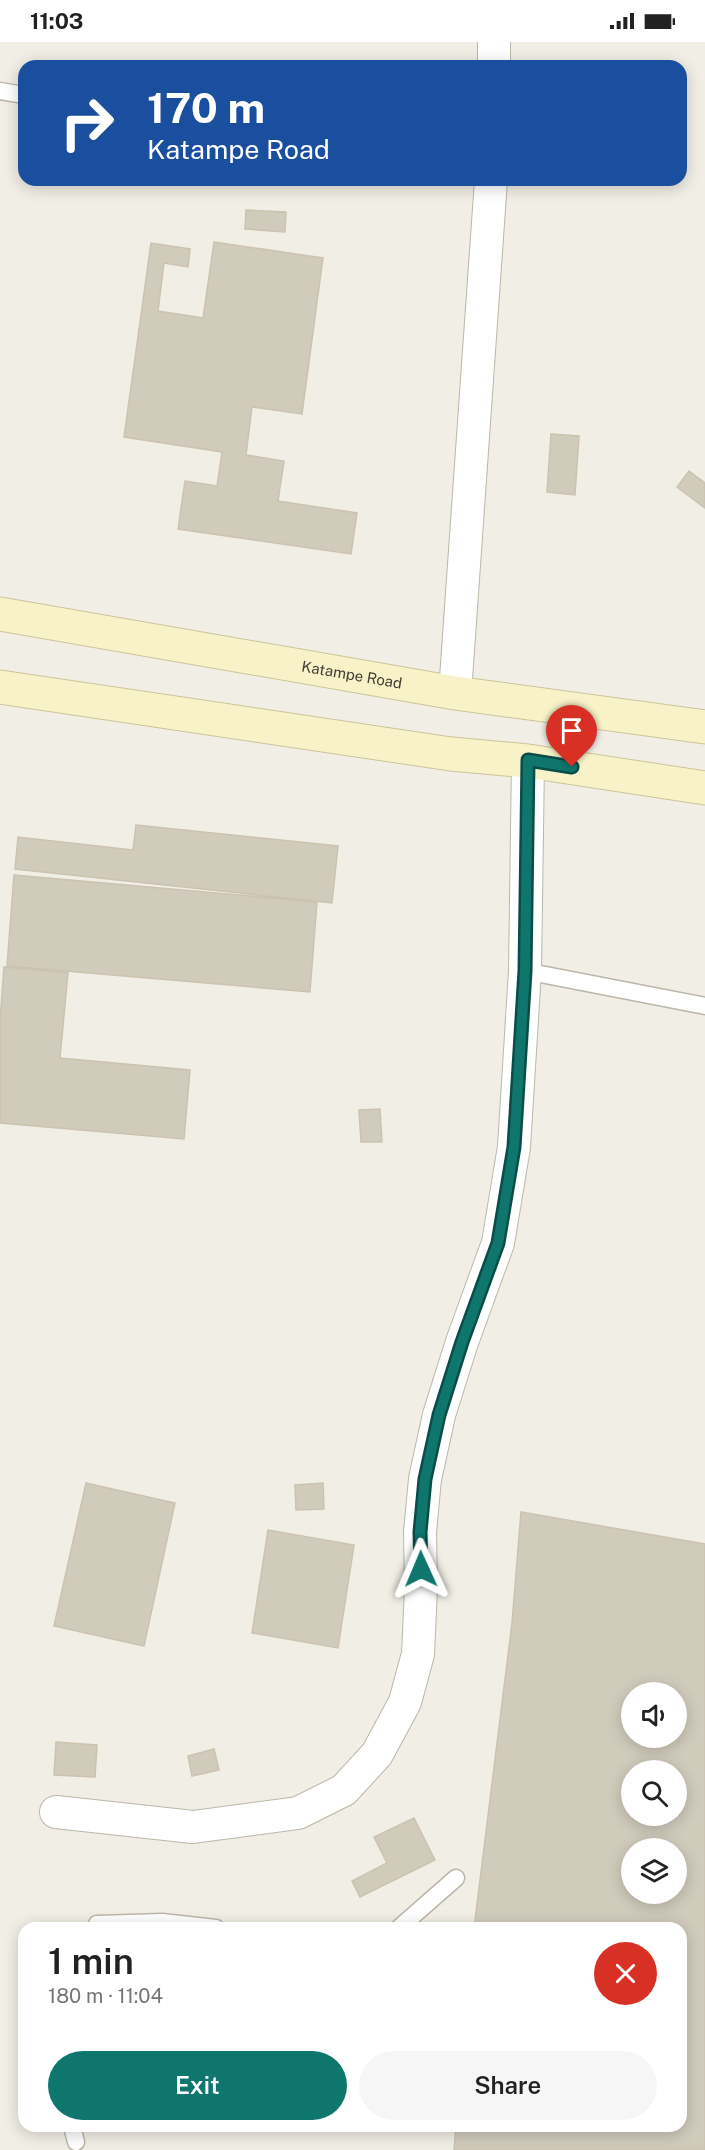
<!DOCTYPE html>
<meta charset="utf-8">
<style>
:root{--surface:#fff;--page:#f6f6f6;--text:#222;--muted:#767676;--accent:#0f766e}
body{margin:0;font-family:"Public Sans",sans-serif;background:var(--page);color:var(--text);height:100vh;display:flex;flex-direction:column;font-size:22px;white-space:nowrap}
*{box-sizing:border-box;margin:0}
p{font-size:20px;color:var(--muted)}
.icon{flex:none;width:33px;height:33px;fill:none;stroke:currentColor;stroke-width:2;stroke-linecap:round;stroke-linejoin:round}
.map{position:relative;flex:1;overflow:hidden}
.panel{position:absolute;left:18px;top:1880px;width:669px;height:210px;display:flex;flex-direction:column;background:var(--surface);border-radius:18px;box-shadow:0 3px 15px #0003}
.panel>*{flex:none}
.banner{position:absolute;left:18px;top:18px;width:669px;height:126px;border-radius:18px;box-shadow:0 3px 15px #0003;background:#1a4fa0;color:#fff;overflow:hidden}
.controls{position:absolute;left:621px;top:1640px;display:grid;gap:12px}
.controls a{display:grid;place-items:center;width:66px;height:66px;border-radius:50%;background:var(--surface);box-shadow:0 3px 15px #0003;font-size:30px}
.pin{position:absolute;display:grid;place-items:center;width:51px;height:51px;color:#fff;margin:-62px -26px;border-radius:50% 50% 50% 0;rotate:-45deg;box-shadow:0 0 6px #0007}
.pin .icon{rotate:45deg}
.me{position:absolute;width:66px;margin:-33px;rotate:359deg;stroke-linejoin:round;filter:drop-shadow(0 0 4px #0008)}
.turn{display:flex;align-items:center;gap:21px;height:126px;padding:0 30px;font-size:27px}
.turn .icon{width:78px;height:78px;stroke-width:2.5}
.turn b{display:block;font-size:42px;line-height:51px}
.round{display:grid;place-items:center;flex:none;width:63px;height:63px;border-radius:32px;background:var(--page)}
.overview{display:flex;align-items:center;justify-content:space-between;height:102px;padding:0 30px}
h1{font-size:36px;font-weight:600;line-height:45px}
.cta{display:flex;gap:12px;margin-top:auto;padding:12px 30px}
.cta a{flex:1;height:69px;border-radius:36px;background:var(--accent);color:#fff;font-size:24px;font-weight:600;line-height:69px;text-align:center}
.cta a+a{background:var(--page);color:var(--text)}
.status{display:flex;justify-content:space-between;align-items:center;height:42px;padding:0 30px;background:var(--surface);direction:ltr}
.status svg{height:16px;fill:currentColor}
.map>svg:first-child{display:block}
.building{fill:#d1cbbc;stroke:#cbc3b0;stroke-width:1.5;fill-rule:evenodd}
.lines{fill:none;stroke-linecap:round;stroke-linejoin:round}
.lane-casing{stroke:#bbb7a9;stroke-width:19}
.street-casing{stroke:#bbb7a9;stroke-width:34}
.secondary-casing{stroke:#ccc499;stroke-width:35}
.lane{stroke:#fff;stroke-width:16}
.street{stroke:#fff;stroke-width:32}
.secondary{stroke:#f8f2c8;stroke-width:33}
.route-casing{stroke:#0a4d48;stroke-width:15}
.route{stroke:#0f766e;stroke-width:10}
.labels{text-anchor:middle;stroke-width:4.5;stroke-linejoin:round;paint-order:stroke}
.street-label{font-size:15px;fill:#423f36;stroke:#fff}
</style>
<div class="status"><b>11:03</b><svg viewBox="0 0 49 12"><path d="M0 12V9h3v3zM5 12V6h3v6zM10 12V3h3v9zM15 12V0h3v12zM26 1h20v11H26zM47 4h2v5h-2z"/></svg></div>
<div class="map">
<svg width="705" height="2108" viewBox="0 0 705 2108">
<rect width="100%" height="100%" fill="#f1eee5"/>
<path class="building" d="M246 168 286 170 285 190 245 187Z
M214 200 323 216 302 372 252 365 246 413 284 419 278 459 357 471 351 512 178 487 185 439 217 444 222 410 124 395 151 201 190 207 188 225 164 221 158 269 203 276Z
M551 392 579 394 575 453 547 450Z
M689 429 705 441V466L677 445Z
M136 783 338 804 332 861 15 827 18 795 133 808Z
M14 833 317 860 310 950 7 924Z
M4 925 68 931 60 1016 190 1028 184 1097 0 1081V979Z
M380 1067 382 1100H361L359 1068Z
M86 1441 175 1461 144 1604 54 1584Z
M323 1441 324 1467 296 1468 295 1443Z
M521 1470 705 1502V2108H454L456 2084H681V1886H474L512 1581ZM632 1650H676V1695H632ZM632 1728H676V1773H632ZM632 1806H676V1851H632Z
M268 1488 354 1503 338 1606 252 1591Z
M56 1700 97 1703 95 1735 54 1733Z
M214 1707 219 1728 192 1734 188 1714Z
M414 1776 435 1818 360 1855 352 1839 387 1821 374 1795Z"/>
<g class="lines">
<g class="lane-casing">
<path id="lane" d="M0 49 24 53
M525 929 705 964
M95 1886 97 1882 162 1880 216 1886
M399 1886 456 1836
M72 2084 76 2100"/>
</g>
<g class="street-casing">
<path id="street" d="M494 24V0
M455 651 491 138
M56 1770 193 1785 298 1771 344 1748 377 1712 405 1660 418 1612 421 1546 420 1490 425 1437 439 1373 462 1300 498 1201 514 1105 525 929 528 719"/>
</g>
<g class="secondary-casing">
<g id="secondary">
<path id="s1" d="M0 572 455 651 705 685"/>
<path d="M0 645 451 712 528 719 705 746"/>
</g>
</g>
<use href="#lane" class="lane"/>
<use href="#street" class="street"/>
<use href="#secondary" class="secondary"/>
</g>
<g class="lines">
<g class="route-casing">
<path id="route" d="M421 1527 420 1490 425 1437 439 1373 462 1300 498 1201 514 1105 525 929 528 718 572 725"/>
</g>
<use href="#route" class="route"/>
</g>
<g class="labels">
<g class="street-label">
<text dy="5" stroke="none"><textPath href="#s1" startOffset="357">Katampe Road</textPath></text>
</g>
</g>
</svg>
<div class="controls">
<a><svg class="icon" aria-label="sound" viewBox="0 0 24 24"><path d="M4 9h4l5-4v14l-5-4H4zM17 9q2 3 0 6"/></svg></a>
<a><svg class="icon" aria-label="search" viewBox="0 0 24 24"><circle cx="10" cy="10" r="6"/><path d="M15 15l6 6"/></svg></a>
<a><svg class="icon" aria-label="layers" viewBox="0 0 24 24"><path d="M12 4l9 5-9 5-9-5zM3 14l9 5 9-5"/></svg></a>
</div>
<div class="pin" style="left:572px;top:725px;background:#d93025"><svg class="icon" aria-label="arrive" viewBox="0 0 24 24"><path d="M6 21V4h12l-3 4 3 4H6"/></svg></div>
<svg class="me" style="left:421px;top:1527px" viewBox="-20 -20 40 40"><path d="M0-17L14 15 0 8-14 15z" fill="#0f766e" stroke="#fff" stroke-width="4"/></svg>
<div class="banner">
<div class="turn"><svg class="icon" aria-label="right" viewBox="0 0 24 24"><path d="M7 20v-9h11M14 6l5 5-5 5"/></svg><div><b>170 m</b>Katampe Road</div></div>
</div>
<section class="panel">
<div class="overview"><div><h1>1 min</h1><p>180 m · 11:04</p></div><a class="round" style="background:#d93025;color:#fff"><svg class="icon" aria-label="close" viewBox="0 0 24 24"><path d="M6 6l12 12M18 6L6 18"/></svg></a></div>
<div class="cta"><a>Exit</a><a>Share</a></div>
</section>
</div>
